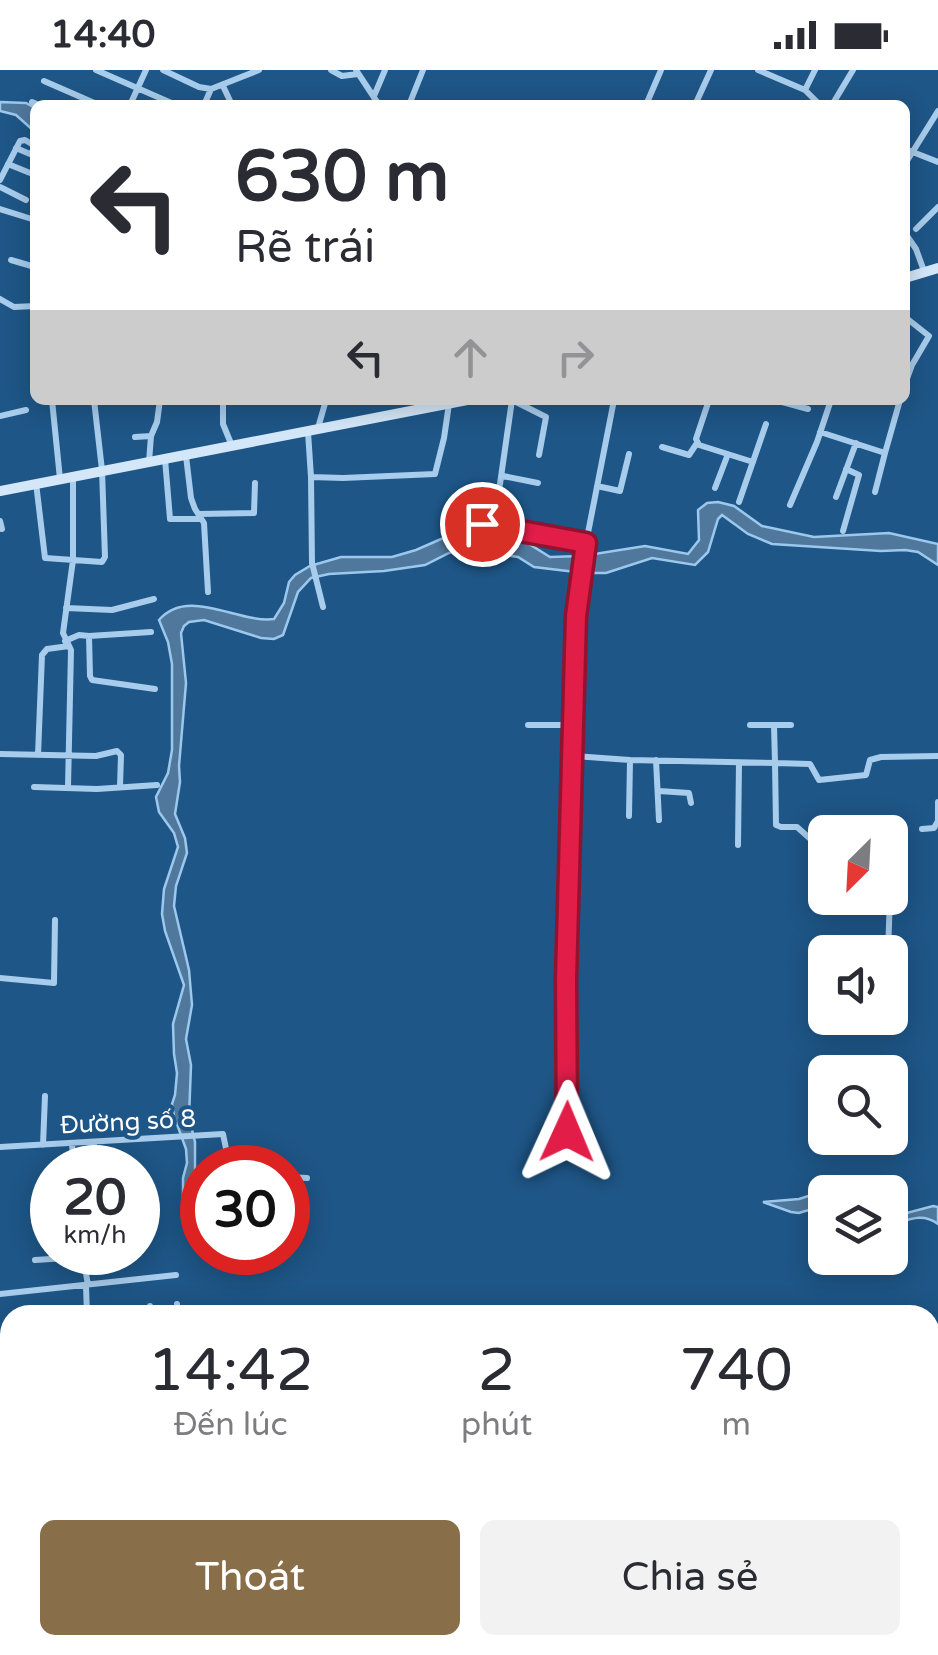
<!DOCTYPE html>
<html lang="vi">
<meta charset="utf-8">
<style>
:root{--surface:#fff;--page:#f2f2f3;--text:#2b2b33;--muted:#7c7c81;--accent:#886f4a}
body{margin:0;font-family:"Varela Round",sans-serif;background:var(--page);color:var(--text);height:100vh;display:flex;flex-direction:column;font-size:38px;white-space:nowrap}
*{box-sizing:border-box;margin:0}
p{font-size:32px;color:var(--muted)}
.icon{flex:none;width:55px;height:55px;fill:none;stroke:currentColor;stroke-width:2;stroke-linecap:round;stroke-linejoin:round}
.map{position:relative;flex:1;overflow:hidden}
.details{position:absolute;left:0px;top:1235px;width:940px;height:350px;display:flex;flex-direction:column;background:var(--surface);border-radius:30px 30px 0 0;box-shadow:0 5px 25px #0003}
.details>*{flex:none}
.hud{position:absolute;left:30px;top:30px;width:880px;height:305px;border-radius:15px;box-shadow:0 5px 25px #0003;background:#fff;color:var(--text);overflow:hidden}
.needle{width:65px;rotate:204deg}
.fabs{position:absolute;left:808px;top:745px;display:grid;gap:20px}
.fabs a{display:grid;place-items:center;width:100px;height:100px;border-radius:15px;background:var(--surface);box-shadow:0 5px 25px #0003;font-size:50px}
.speed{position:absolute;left:30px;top:1075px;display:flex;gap:20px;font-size:50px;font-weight:700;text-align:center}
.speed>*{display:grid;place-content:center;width:130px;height:130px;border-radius:50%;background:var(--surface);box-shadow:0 5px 25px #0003;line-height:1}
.speed small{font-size:25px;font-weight:400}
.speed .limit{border:15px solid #d22;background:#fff;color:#111}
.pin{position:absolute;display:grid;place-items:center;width:85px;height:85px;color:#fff;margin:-42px;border:5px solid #fff;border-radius:50%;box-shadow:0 2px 10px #0007}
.me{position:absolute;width:110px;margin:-55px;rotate:1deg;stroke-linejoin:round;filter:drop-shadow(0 0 8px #0008)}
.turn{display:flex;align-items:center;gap:35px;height:210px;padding:0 40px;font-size:45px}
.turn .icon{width:130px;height:130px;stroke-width:2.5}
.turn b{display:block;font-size:70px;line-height:85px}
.lanes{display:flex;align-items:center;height:95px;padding:0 40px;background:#0003;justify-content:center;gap:50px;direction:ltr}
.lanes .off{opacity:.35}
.eta{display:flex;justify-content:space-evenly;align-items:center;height:170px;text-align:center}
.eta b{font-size:60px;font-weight:600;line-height:70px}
.button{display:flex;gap:20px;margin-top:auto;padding:20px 40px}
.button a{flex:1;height:115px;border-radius:15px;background:var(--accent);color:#fff;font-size:40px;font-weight:600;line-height:115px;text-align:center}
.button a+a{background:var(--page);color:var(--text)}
.status{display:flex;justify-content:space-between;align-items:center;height:70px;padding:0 50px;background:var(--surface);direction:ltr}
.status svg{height:28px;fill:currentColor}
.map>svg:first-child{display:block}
.green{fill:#3270a5}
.water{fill:#50789c;stroke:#9bc8ec;stroke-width:2.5}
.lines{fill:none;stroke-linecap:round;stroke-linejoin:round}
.minor{stroke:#a8cceb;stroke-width:6}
.secondary{stroke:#d3e7f8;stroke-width:10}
.route-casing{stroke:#92132f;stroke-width:25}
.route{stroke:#e11d48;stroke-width:18}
.labels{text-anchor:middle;stroke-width:8;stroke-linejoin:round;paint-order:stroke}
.street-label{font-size:25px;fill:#fff;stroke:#1e5687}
</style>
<div class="status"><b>14:40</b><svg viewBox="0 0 49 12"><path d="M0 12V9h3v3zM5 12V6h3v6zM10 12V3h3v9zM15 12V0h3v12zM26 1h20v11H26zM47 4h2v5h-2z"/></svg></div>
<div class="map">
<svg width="938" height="1585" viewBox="0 0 938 1585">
<rect width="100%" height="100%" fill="#1e5687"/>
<path class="green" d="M367 1575H417L482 1583 483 1585H366Z"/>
<path class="water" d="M0 32 26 33 35 38V62L16 45 0 41Z
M718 432 734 436 762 456 814 467 889 463 938 474V495L918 482 905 480 881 481 772 474 748 464 722 445 718 449 708 482 695 495 652 488 606 503H584L534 497 518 487 499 484 481 477 468 478 449 483 425 495 384 501 329 504 311 508 298 522 283 565 274 569 261 568 204 550 189 552 184 556 181 563 186 613 179 696 180 712 175 744 185 768 187 783 176 816 174 836 189 900 192 935 186 969 191 995 189 1048 195 1072V1116L202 1143V1168L183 1128V1108L187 1093 186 1079 174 1046 172 1034 175 1025 177 1003 174 984 173 954 184 915 165 861 162 844 164 819 178 777 174 763 159 742 156 727 168 703 172 680V594L168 572 159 550C188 516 239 554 274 549L284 533 289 512 295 505 310 496 341 487H392L416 480 441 469 470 462 503 466 529 474 550 487 582 486 645 476 688 484 699 470 698 440 707 433Z
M830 1119 836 1122H825V1135L799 1143 791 1142 763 1132 799 1129Z
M933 1136 938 1137V1154C924 1144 913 1148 897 1153L890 1151V1137L907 1143Z
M938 1398V1575L918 1585H896L912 1575H930V1413Z"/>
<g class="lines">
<path class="minor" d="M96 0 176 35
M163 0 199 17 211 19 259 0
M331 0 342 6 358 4
M356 0 379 35
M758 0 805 20 820 35
M44 11 99 35
M223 16 232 35
M805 20 815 0
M374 26 385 0
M32 32 39 35
M130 35 146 0
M204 35 211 19
M409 35 423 0
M646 35 661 0
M695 35 711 0
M832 35 853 0
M16 78 30 84 35 79
M905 79 938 92
M8 94 35 105
M905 94 938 41
M0 110 20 71 25 70 35 76
M0 117 26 130
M0 139 35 150
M916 159 938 137
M905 163 916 179 924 201
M11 190 35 197
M0 229 14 237 35 236
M905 247 929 266 912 295 905 314
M52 330 60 409
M218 330 223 331V354L232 376
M512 330 546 347 539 385
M709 330 696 369 699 375 753 392
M775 330 808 339
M0 346 26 340
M318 358 326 330
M308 362 311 407 312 493 323 537
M820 362 885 383 875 422
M135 367 151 366
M662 377 689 385 697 373
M885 383 900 330
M186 386 191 428 195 439 204 453 208 522
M165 389 170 449H200
M149 392 151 366 157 352 160 330
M503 406 538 413
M311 407 343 408 435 404 444 368 449 334
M36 413 45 488 102 492 105 487 102 400 94 330
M597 416 620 421 629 384
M715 418 728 384
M836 427 856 373
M739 432 766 354
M790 435 817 372 831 330
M199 444 254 443 255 413
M0 451 2 459
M482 454 586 473
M494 456 512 330
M843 461 859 405 846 399
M66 538 112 540 154 529
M89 566 151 562
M65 571 79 565 89 566 90 606 92 610 155 619
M528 655H574
M750 655H791
M774 655 775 693 810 694 819 710 866 705 870 690 881 687 938 686
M0 684 96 686 117 681 121 685 120 717
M38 685 42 585 47 579 69 576
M574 686 630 690 775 693 776 755 781 757H797L825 782
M656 690 659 750
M34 717 97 719 157 715
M68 717 71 580 63 563 73 490V407
M659 721 689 723 691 733
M938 732V750
M629 746 630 690
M922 759 934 758 938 751
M738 775 739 693
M888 882 890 827
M0 908 54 913 55 850
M889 948V960
M567 1062 566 929 576 546 586 473 614 330
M94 1073 95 1098
M72 1074 74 1098
M43 1075 45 1026
M0 1077 223 1064 230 1098
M288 1107 307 1108
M35 1190 83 1187 88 1215
M86 1216 87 1245
M0 1224 176 1205
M177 1234 178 1245
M150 1236V1245
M133 1242V1245
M807 1575 813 1585
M336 1585 337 1575
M731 1585 732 1575
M872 1585 877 1578 885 1575"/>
<path class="secondary" d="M905 208 938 198
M0 421 467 330"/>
</g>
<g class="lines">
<g class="route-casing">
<path id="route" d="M482 454 586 473 576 546 566 909 567 1062"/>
</g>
<use href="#route" class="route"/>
</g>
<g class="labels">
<g class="street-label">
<text transform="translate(128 1051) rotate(-3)" y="9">Đường số 8</text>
</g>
</g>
</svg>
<div class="fabs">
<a><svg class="needle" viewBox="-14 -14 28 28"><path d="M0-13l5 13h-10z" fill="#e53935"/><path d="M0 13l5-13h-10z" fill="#7c7c81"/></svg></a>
<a><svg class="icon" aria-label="sound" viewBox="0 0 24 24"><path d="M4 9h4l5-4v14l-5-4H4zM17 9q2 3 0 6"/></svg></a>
<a><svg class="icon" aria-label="search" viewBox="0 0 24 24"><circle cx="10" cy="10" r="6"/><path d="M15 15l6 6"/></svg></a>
<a><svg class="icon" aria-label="layers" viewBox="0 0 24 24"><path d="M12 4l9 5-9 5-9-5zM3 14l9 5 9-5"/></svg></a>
</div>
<div class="speed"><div>20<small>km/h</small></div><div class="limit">30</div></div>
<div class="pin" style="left:482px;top:454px;background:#d93025"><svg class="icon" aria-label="arrive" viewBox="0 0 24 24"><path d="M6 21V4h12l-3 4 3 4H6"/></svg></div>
<svg class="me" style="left:567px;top:1062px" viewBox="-20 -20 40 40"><path d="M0-17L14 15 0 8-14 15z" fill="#e11d48" stroke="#fff" stroke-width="4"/></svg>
<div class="hud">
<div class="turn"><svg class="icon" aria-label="left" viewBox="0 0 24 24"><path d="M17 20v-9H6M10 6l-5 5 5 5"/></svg><div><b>630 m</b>Rẽ trái</div></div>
<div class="lanes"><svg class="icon" aria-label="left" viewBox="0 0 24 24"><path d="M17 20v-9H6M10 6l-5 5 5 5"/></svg><svg class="icon off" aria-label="ahead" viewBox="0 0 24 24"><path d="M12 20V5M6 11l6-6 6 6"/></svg><svg class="icon off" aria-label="right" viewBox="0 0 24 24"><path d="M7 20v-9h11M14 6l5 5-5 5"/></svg></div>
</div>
<section class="details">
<div class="eta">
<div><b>14:42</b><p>Đến lúc</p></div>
<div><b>2</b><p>phút</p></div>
<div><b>740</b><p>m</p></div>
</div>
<div class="button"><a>Thoát</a><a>Chia sẻ</a></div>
</section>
</div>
